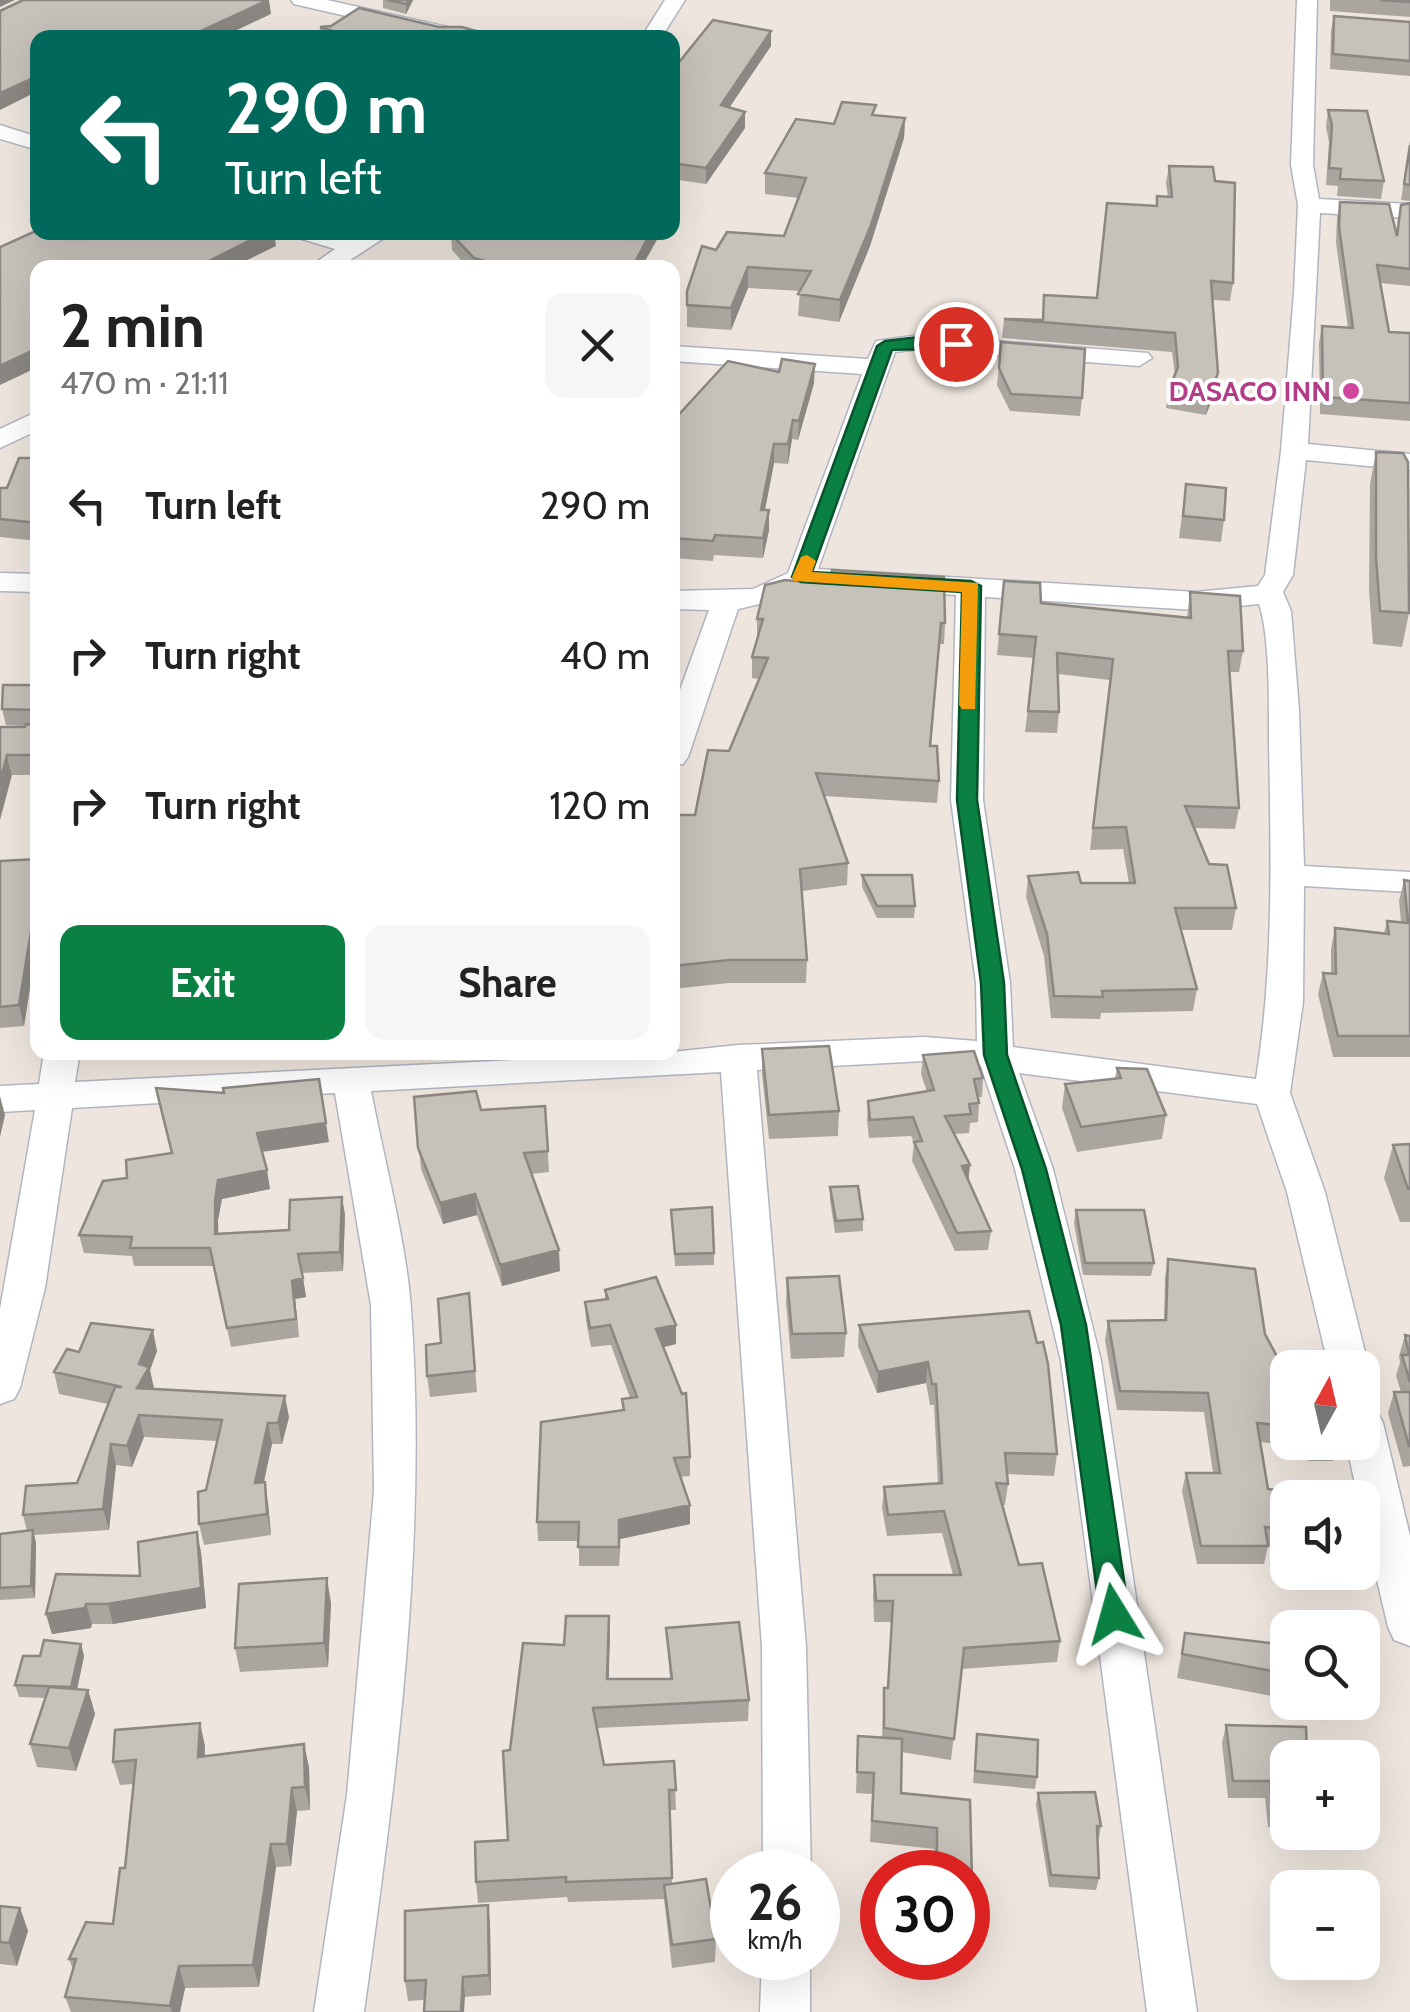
<!DOCTYPE html>
<meta charset="utf-8">
<style>
:root{--surface:#fff;--page:#f6f6f6;--text:#222;--muted:#767676;--accent:#0b8043}
body{margin:0;font-family:Cabin,sans-serif;background:var(--page);color:var(--text);height:100vh;display:flex;flex-direction:column;font-size:38px;white-space:nowrap}
*{box-sizing:border-box;margin:0}
p{font-size:32px;color:var(--muted)}
.icon{flex:none;width:55px;height:55px;fill:none;stroke:currentColor;stroke-width:2;stroke-linecap:round;stroke-linejoin:round}
.map{position:relative;flex:1;overflow:hidden}
.panel{position:absolute;left:30px;top:260px;width:650px;height:800px;display:flex;flex-direction:column;background:var(--surface);border-radius:20px;box-shadow:0 10px 40px #0002}
.panel>*{flex:none}
.banner{position:absolute;left:30px;top:30px;width:650px;height:210px;border-radius:20px;box-shadow:0 10px 40px #0002;background:#00695c;color:#fff;overflow:hidden}
.needle{width:65px;rotate:8deg}
.fabs{position:absolute;left:1270px;top:1350px;display:grid;gap:20px}
.fabs a{display:grid;place-items:center;width:110px;height:110px;border-radius:20px;background:var(--surface);box-shadow:0 10px 40px #0002;font-size:50px}
.speed{position:absolute;left:710px;top:1850px;display:flex;gap:20px;font-size:50px;font-weight:700;text-align:center}
.speed>*{display:grid;place-content:center;width:130px;height:130px;border-radius:50%;background:var(--surface);box-shadow:0 10px 40px #0002;line-height:1}
.speed small{font-size:25px;font-weight:400}
.speed .limit{border:15px solid #d22;background:#fff;color:#111}
.pin{position:absolute;display:grid;place-items:center;width:85px;height:85px;color:#fff;margin:-42px;border:5px solid #fff;border-radius:50%;box-shadow:0 2px 10px #0007}
.me{position:absolute;width:110px;margin:-55px;rotate:352deg;stroke-linejoin:round;filter:drop-shadow(0 0 8px #0008)}
.turn{display:flex;align-items:center;gap:35px;height:210px;padding:0 30px;font-size:45px}
.turn .icon{width:130px;height:130px;stroke-width:2.5}
.turn b{display:block;font-size:70px;line-height:85px}
.round{display:grid;place-items:center;flex:none;width:105px;height:105px;border-radius:20px;background:var(--page)}
.head{display:flex;align-items:center;justify-content:space-between;height:170px;padding:0 30px}
h1{font-size:60px;font-weight:800;line-height:75px}
.cta{display:flex;gap:20px;margin-top:auto;padding:20px 30px}
.cta a{flex:1;height:115px;border-radius:20px;background:var(--accent);color:#fff;font-size:40px;font-weight:800;line-height:115px;text-align:center}
.cta a+a{background:var(--page);color:var(--text)}
ul{padding:0;list-style:none}
li{display:flex;align-items:center;gap:30px;height:150px;padding:0 30px}
li div{flex:1}
li b{display:block;font-size:38px}
li em{font-style:normal}
.map>svg:first-child{display:block}
.lines{fill:none;stroke-linecap:round;stroke-linejoin:round}
.street-casing{stroke:#b2b5c0;stroke-width:3}
.street{fill:#fff;fill-rule:evenodd}
.wall{fill:#aaa69f}
.shaded-wall{fill:#8b8782}
.building{fill:#c6c1b9;stroke:#8b8782;stroke-width:2.5}
.route{fill:#0b8043;stroke:#07532c;stroke-width:2.5}
.slow{fill:#f59e0b}
.hotel-dot{fill:#d1479c;stroke:#fff;stroke-width:4}
.labels{text-anchor:middle;stroke-width:8;stroke-linejoin:round;paint-order:stroke}
.far-hotel-label{font-size:28px;font-weight:bold;fill:#b23c85;stroke:#fff;text-anchor:end}
</style>
<div class="map">
<svg width="1410" height="2012" viewBox="0 0 1410 2012">
<rect width="100%" height="100%" fill="#eee6de"/>
<g class="lines">
<g class="street-casing">
<path id="street" d="M291 0H327L470 32 480 38H441L294 4Z
M665 0H685L661 38H641Z
M1297 0H1317L1313 165 1319 199 1410 204V218L1320 213 1308 444 1410 454V470L1306 460 1293 575 1283 592 1291 611 1299 710 1304 866 1410 872V892L1304 886 1303 1002 1290 1093 1325 1192 1369 1368 1363 1379 1362 1368H1329L1287 1192 1257 1104 1019 1073 1053 1169 1101 1361 1197 2012H1147L1061 1361 1015 1169 981 1066 924 1061 757 1070 806 1647 811 1872H763L762 1647 721 1072 371 1091C384 1159 406 1241 411 1308 428 1543 396 1780 364 2012H314L347 1795 374 1491 371 1305 335 1093 72 1108 45 1288 20 1388 14 1399 0 1404V1309L35 1110 0 1112V1086L39 1084 44 1052H80L75 1082 672 1052 738 1045 924 1037 977 1041 976 983 951 800 956 595 807 586 781 599 738 609 688 757 683 764 672 766V712L709 610 672 609V591L753 589 788 573 862 374 672 361V346L868 359 876 341 919 335 1148 353 1152 358 1139 366 919 349 895 352 818 569 1196 592 1258 586 1265 575 1281 451 1294 293 1298 205 1291 165ZM985 597 1196 610 1259 604C1270 636 1269 705 1269 742 1271 855 1274 967 1256 1079L1013 1047 1010 983 983 800Z
M0 125 38 137V150L0 139Z
M292 232H329L352 239 364 232H393L338 268H308L335 249 295 237Z
M38 411V430L0 448V429Z
M0 573 38 574V592L0 591Z
M1362 1407 1377 1411 1383 1423 1410 1536V1646L1394 1640 1388 1627 1362 1516V1498H1358L1346 1442H1362Z
M762 1958H810V2012H760Z"/>
</g>
<use href="#street" class="street"/>
</g>
<path class="wall" d="M383 0H413L406 14 383 8Z
M1330 0H1410V17L1330 11Z
M1334 16 1410 22V76L1330 69 1331 31Z
M320 27H439L501 38H321Z
M771 31V46L729 107 745 128 706 184 672 179V71Z
M1328 110 1384 181 1381 199 1337 196 1338 186 1326 185 1329 142 1326 127Z
M875 115 905 118 904 138 870 246 839 322 798 316 800 291 748 288 731 330 687 327V291L716 250 784 236 799 198 765 194V173L834 124Z
M1410 140V201L1401 200Z
M1169 166 1233 283 1230 301 1213 300 1215 392 1206 415 1166 408 1169 389 1175 375 1172 352 1002 338 1004 319 1042 320 1097 298 1156 206 1157 196 1168 197 1166 183Z
M1340 202 1397 234 1410 203V286L1380 283 1389 332 1410 333V421L1320 414 1319 343 1322 326 1348 328 1336 243 1337 218Z
M451 234 659 236 641 268H468L452 250Z
M1001 342 1082 398 1080 416 1010 411 997 385Z
M814 383 798 440 792 439 788 464 774 463 765 510 769 530 763 558 714 555 713 561 672 558V422Z
M1376 452 1409 613 1402 647 1373 644 1369 591 1370 484Z
M38 458V541L0 537V488H7Z
M1186 484 1224 520 1221 542 1179 538Z
M1004 581 1041 603 1187 618 1190 592 1243 651 1239 672H1229L1239 808 1235 829 1194 828 1209 864 1236 908 1232 930H1181L1197 989 1193 1011 1101 1013 1100 1019 1051 1018 1044 956 1026 897 1028 876 1081 883H1129L1123 849 1090 850 1110 680 1058 674 1059 712 1057 733 1025 732 1034 658 997 655Z
M757 619 945 623 944 644H939L931 746 939 781 937 803 824 796 848 863 847 885 802 891 807 960 806 983H729L672 989V815H695L729 751 759 679 752 678V657L757 640Z
M38 666V775H12L0 727 25 726 6 725 2 709 35 685 34 677Z
M38 859V937L24 1026 0 1028V861Z
M862 875 915 906 914 918H877L862 887Z
M1404 880 1410 881V1057H1333L1318 994 1323 973 1331 974V949L1335 928 1384 933 1387 921 1401 922 1399 901Z
M762 1049 839 1111 838 1136 769 1139 762 1074Z
M923 1055 983 1078 982 1097H978L979 1103 978 1122 970 1123 969 1133 954 1134 968 1180 991 1231 988 1250 955 1251 912 1161 914 1142 911 1136 869 1138 867 1120 868 1101 927 1092 921 1074Z
M1117 1068 1166 1115 1162 1139 1077 1152 1062 1108 1065 1084 1115 1078Z
M156 1088 329 1142 262 1152 270 1189 222 1199 218 1220V1234L289 1230 342 1197 345 1215 343 1271 302 1273 306 1297 295 1299 299 1337 231 1347 214 1266H134L132 1256 84 1253 79 1235 127 1178 171 1153Z
M414 1097 481 1110 545 1106 549 1172 531 1174 560 1271 502 1286 477 1215 443 1224 421 1169Z
M1410 1144V1222H1400L1384 1178 1393 1145Z
M830 1187 863 1219V1231L835 1233 830 1200Z
M671 1210 714 1253V1265L675 1266Z
M1076 1210 1154 1263 1151 1276 1083 1275 1074 1223Z
M1168 1259 1265 1334 1288 1377V1442H1338L1333 1461H1309L1301 1446 1260 1442 1268 1489 1284 1529 1280 1547 1268 1546 1264 1564H1197L1182 1491 1186 1473H1213L1204 1412 1117 1410 1105 1340 1108 1321 1164 1320 1165 1278Z
M787 1278 846 1333 844 1357 791 1359 786 1302Z
M605 1290 676 1344 663 1347 690 1457V1476L680 1477 690 1505V1524L620 1539 619 1566H579V1541H538L537 1522 623 1410 622 1399 630 1398 611 1345 591 1347 586 1321 585 1302 605 1299Z
M469 1293 477 1392 430 1397 427 1376Z
M1029 1311 1057 1454 1054 1476 1007 1474 1008 1484 1005 1505H1002L1019 1565 1060 1641 1057 1662 962 1669 951 1760 901 1752V1793L970 1800 973 1919 971 1940 968 1939V1872H935L934 1849 870 1842 872 1794 856 1793 858 1736 882 1738 884 1688H888L892 1622H874L873 1596 874 1575H953L942 1533 887 1536 882 1508 884 1487 938 1484 934 1405H930L926 1383 877 1393 858 1346 859 1325Z
M1405 1335 1410 1336V1466L1403 1467 1388 1413 1394 1392H1401L1396 1376 1400 1362 1399 1356Z
M157 1351 150 1370 153 1389 289 1417 282 1444H272L263 1482 268 1503 271 1535 204 1545 199 1524 217 1441 144 1437 132 1467 116 1465 109 1530 34 1535 36 1543 35 1598 0 1600V1534L27 1531 23 1515 77 1483 108 1404 59 1394 54 1372 79 1352Z
M201 1552 206 1608 113 1624H92L91 1628 52 1634 46 1614Z
M331 1603 328 1667 240 1672 235 1648Z
M609 1616V1679H670L666 1628 749 1700 748 1721 597 1728 604 1765 674 1761 676 1810H670L672 1884 716 1939 715 1962 672 1968 664 1899 568 1902 567 1897 478 1903 476 1882 508 1840 510 1750 564 1645Z
M1185 1633 1288 1645V1699L1177 1678Z
M81 1644 84 1656 77 1689 88 1690 95 1714 76 1771 37 1767 30 1744 45 1698 19 1697 15 1685 40 1656Z
M1226 1725 1307 1754 1306 1758H1288V1828L1268 1827 1265 1798H1228L1222 1743Z
M977 1734 1037 1777 1035 1789 973 1783Z
M205 1746V1756L309 1767 310 1810 297 1811 291 1866 276 1867 259 1987 185 1988 180 2012H71L65 1997 73 1970 69 1959 113 1924 125 1868 133 1784 120 1785 113 1762Z
M1038 1793 1101 1826 1099 1838H1097L1099 1878 1096 1890 1049 1887 1036 1805Z
M488 1905 490 1925 491 1995 408 2001 405 1981Z
M0 1906 20 1908 28 1931 17 1966 0 1964Z"/>
<path class="shaded-wall" d="M0 0H15L0 7Z
M269 0 271 14 220 38H186Z
M408 0H413L406 14V4Z
M771 31V46L721 120V105Z
M36 76 38 91 0 110V93Z
M745 112V128L706 184V168Z
M905 118 904 138 870 246 839 322 840 300Z
M267 232H274L276 246 231 268H195Z
M651 232H658L659 236 641 268H632Z
M748 267V288L731 330V308Z
M38 348V367L0 385V366Z
M678 351 679 370 672 385V365Z
M815 364 814 383 798 440 799 421Z
M1218 373 1215 392 1206 415 1209 396Z
M793 420 792 439 788 464V444Z
M774 444V463L761 530V510Z
M769 510V530L763 558V538Z
M7 755 12 775 0 820V782Z
M38 888V937L24 1026 19 1005Z
M0 1096 5 1115 0 1137Z
M326 1123 329 1142 260 1152 257 1133Z
M970 1165 968 1184 962 1166Z
M267 1170 270 1189 222 1199 218 1220 219 1253 215 1234V1201L218 1180Z
M475 1194 477 1215 443 1224 440 1203Z
M342 1197 345 1215 343 1271 340 1252Z
M559 1250 560 1271 502 1286 500 1265Z
M303 1278 306 1297 295 1299 299 1337 292 1281Z
M676 1325V1344L657 1349 656 1329Z
M153 1330 157 1351 150 1370 154 1388 142 1409 137 1388 139 1364Z
M928 1362 926 1383 877 1393 878 1372Z
M285 1396 289 1417 282 1444 278 1423Z
M139 1415 144 1437 132 1467 127 1446Z
M268 1423 272 1444 259 1505 255 1483Z
M111 1444 116 1465 109 1530 103 1509Z
M265 1482 268 1503 271 1535 267 1514Z
M690 1505V1524L620 1539 619 1566V1520Z
M33 1530 36 1543 35 1598 31 1586Z
M197 1532 201 1552 206 1608 113 1624 108 1604Z
M327 1578 331 1603 328 1667 324 1643Z
M86 1604 92 1624 91 1628 52 1634 46 1614Z
M609 1616 610 1637 608 1700 607 1679Z
M81 1644 84 1656 75 1699 71 1687Z
M88 1690 95 1714 76 1771 69 1748Z
M200 1723 205 1746 203 1780 198 1757Z
M304 1744 309 1767 310 1810 305 1787Z
M292 1788 297 1811 291 1866 287 1844Z
M271 1844 276 1867 259 1987 253 1965Z
M488 1905 490 1925 491 1995 489 1975Z
M20 1908 28 1931 17 1966 9 1943Z
M179 1966 185 1988 180 2012H172L170 2006Z
M463 1977 465 1996 464 2012H461Z"/>
<path class="building" d="M23 0H268L186 38H38V76L0 93V11Z
M387 0H408L406 4Z
M1380 0H1410V2Z
M359 8 439 27H462L501 38H336L343 34 320 27 331 26Z
M1334 16 1410 22V61L1333 54Z
M713 20 771 31 721 105 745 112 706 168 672 163V71Z
M842 102 876 105 872 115 905 118 871 225 840 300 798 294 811 271 748 267 731 308 687 305V291L702 246 716 250 727 232 784 236 806 178 765 173 796 119 834 124Z
M1328 110 1367 111 1384 181 1340 179 1341 169 1329 168 1332 125Z
M1410 145V185L1404 184Z
M1169 166 1213 167 1215 181 1235 183 1233 283 1211 281 1218 373 1209 396 1169 389 1178 367 1175 333 1004 319 1043 320 1044 295 1097 298 1107 203 1157 206V196L1172 197Z
M1340 202 1389 204 1397 236 1401 205 1410 203V269L1377 265 1389 332 1410 333V403L1323 397 1322 326 1353 328 1339 227Z
M38 230V232H267L195 268H38V348L0 366V247Z
M453 232H651L632 268H510L474 258 451 234Z
M372 263 386 268H364Z
M1001 342 1085 349 1082 398 1011 394 999 368Z
M672 350 678 351 672 365Z
M782 359 815 364 799 421 793 420 788 444H774L761 510H769L763 538 715 535 713 541 672 538V422L728 361 779 372Z
M1376 452 1403 453 1408 462 1409 613 1380 611 1376 557Z
M19 458H38V523L0 519V488H7Z
M1186 484 1226 488 1224 520 1183 516Z
M832 570 944 577 945 623H941L930 746H937L939 781 816 773 848 863 800 869 807 960H729L672 966V815H695L708 750 729 751 768 658 752 657 763 619H757L765 585 785 580 830 584Z
M1004 581 1040 583 1041 603 1191 618 1190 592 1240 596 1243 651H1228L1239 808 1185 806 1209 864 1227 865 1236 908H1175L1197 989 1102 991 1103 997 1054 996 1047 934 1028 876 1078 872 1081 883H1135L1126 827 1093 828 1113 659 1057 653 1059 712 1028 711 1036 637 999 634Z
M3 685H38V710L2 709Z
M26 724 38 726V755H7L0 782V727H25Z
M38 859V888L19 1005 0 1007V861Z
M862 875H912L915 906H877Z
M1404 880 1410 881V1036H1338L1323 973 1336 974 1335 928 1389 934 1387 921 1408 923Z
M829 1046 839 1111 769 1115 762 1049Z
M974 1051 983 1078 974 1079 979 1103 969 1104 971 1114 945 1116 970 1165 962 1166 991 1231 957 1233 914 1142 922 1141 913 1117 870 1120 868 1101 934 1090 923 1055Z
M1117 1068 1147 1069 1166 1115 1081 1127 1065 1084 1121 1078Z
M319 1079 326 1123 257 1133 267 1170 218 1180 215 1201V1234L289 1230 290 1200 342 1197 340 1252 298 1254 303 1278 292 1281 296 1319 227 1328 210 1248H130L132 1237 79 1235 103 1181 127 1178 126 1160 172 1153 156 1088 224 1093 223 1088Z
M476 1091 481 1110 545 1106 548 1151 524 1153 559 1250 500 1265 475 1194 440 1203 418 1148 414 1097Z
M1410 1144V1189H1408L1393 1145Z
M858 1186 863 1219 836 1221 830 1187Z
M712 1207 714 1253 675 1254 671 1210Z
M1076 1210H1144L1154 1263H1085Z
M1168 1259 1255 1269 1265 1334 1288 1377V1426L1257 1423 1268 1489 1280 1490 1284 1529 1265 1527 1268 1546H1201L1186 1473H1220L1208 1393 1120 1391 1108 1321 1166 1320Z
M839 1276 846 1333 792 1334 787 1278Z
M656 1277 676 1325 656 1329 682 1394 686 1393 690 1457 674 1458 690 1505 619 1520V1547H578L579 1522H537L541 1422 624 1410 622 1399 637 1397 610 1325 590 1328 585 1302 608 1299 605 1290Z
M469 1293 475 1371 427 1376 426 1345 441 1343 438 1299Z
M1029 1311 1037 1343 1043 1342 1048 1364 1057 1454 1005 1453 1008 1484 996 1483 1019 1565 1042 1563 1060 1641 964 1648 954 1739 884 1728V1688H888L893 1601H876L874 1575H961L944 1511 888 1515 884 1487 942 1483 936 1384H932L928 1362 878 1372 859 1325Z
M91 1323 153 1330 139 1364 149 1367 137 1388 285 1396 278 1423H268L255 1483 265 1482 267 1514 199 1524 198 1492 206 1490 222 1420 139 1415 127 1446 111 1444 103 1509 23 1515 26 1486 77 1483 115 1387H122L54 1372 67 1349 79 1352Z
M1405 1335 1410 1336V1382L1402 1355H1409Z
M1394 1392H1410V1446H1409Z
M33 1530 31 1586 0 1588V1534Z
M197 1532 201 1588 108 1604H86L85 1608 46 1614 56 1574 140 1576 138 1542Z
M327 1578 324 1643 235 1648 239 1584Z
M566 1616H609L607 1679H672L666 1628 739 1622 749 1700 593 1708 604 1765 674 1761 676 1790H669L672 1878 566 1882V1877L476 1882 475 1842 508 1840 503 1751 510 1750 523 1643 564 1645Z
M1185 1633 1288 1645V1674L1182 1654Z
M44 1640 81 1644 71 1687 15 1685 23 1656H40Z
M49 1687 88 1690 69 1748 30 1744Z
M200 1723 198 1757 304 1744 305 1787 292 1788 287 1844H271L253 1965 179 1966 170 2006 65 1997 76 1959H69L86 1922 113 1924 120 1868H125L136 1760 113 1762 115 1730Z
M1226 1725 1306 1727 1307 1754H1299L1300 1758H1288V1811L1273 1810 1270 1781H1233Z
M977 1734 1038 1740 1037 1777 975 1771Z
M858 1736 902 1739 901 1793 970 1800 973 1919H968V1872H937V1828L872 1821 874 1773 857 1772Z
M1095 1792 1101 1826H1097L1099 1878 1051 1875 1038 1793Z
M706 1879 716 1939 672 1945 664 1885Z
M488 1905 489 1975 463 1977 461 2012H424L426 1980 405 1981V1911Z
M0 1906 20 1908 9 1943 0 1942Z"/>
<path class="route" d="M919 337 956 340 964 344C951 353 911 348 892 350L812 572 971 581 981 586 977 800 1004 983 1007 1055 1046 1169 1086 1325 1129 1614 1125 1623 1114 1627 1104 1623 1100 1614 1061 1325 1022 1169 984 1055 981 983 957 800 962 592 801 582 792 577 877 346 885 341Z"/>
<path class="slow" d="M807 555 816 561 812 572 978 583 975 709H962L959 705 962 592 794 581 792 577 801 557Z"/>
<circle class="hotel-dot" cx="1351" cy="391" r="10"/>
<g class="labels">
<g class="far-hotel-label">
<text x="1331" y="401">DASACO INN</text>
</g>
</g>
</svg>
<div class="fabs">
<a><svg class="needle" viewBox="-14 -14 28 28"><path d="M0-13l5 13h-10z" fill="#e53935"/><path d="M0 13l5-13h-10z" fill="#767676"/></svg></a>
<a><svg class="icon" aria-label="sound" viewBox="0 0 24 24"><path d="M4 9h4l5-4v14l-5-4H4zM17 9q2 3 0 6"/></svg></a>
<a><svg class="icon" aria-label="search" viewBox="0 0 24 24"><circle cx="10" cy="10" r="6"/><path d="M15 15l6 6"/></svg></a>
<a>+</a>
<a>−</a>
</div>
<div class="speed"><div>26<small>km/h</small></div><div class="limit">30</div></div>
<div class="pin" style="left:956px;top:344px;background:#d93025"><svg class="icon" aria-label="arrive" viewBox="0 0 24 24"><path d="M6 21V4h12l-3 4 3 4H6"/></svg></div>
<svg class="me" style="left:1114px;top:1614px" viewBox="-20 -20 40 40"><path d="M0-17L14 15 0 8-14 15z" fill="#0b8043" stroke="#fff" stroke-width="4"/></svg>
<div class="banner">
<div class="turn"><svg class="icon" aria-label="left" viewBox="0 0 24 24"><path d="M17 20v-9H6M10 6l-5 5 5 5"/></svg><div><b>290 m</b>Turn left</div></div>
</div>
<section class="panel">
<div class="head"><div><h1>2 min</h1><p>470 m · 21:11</p></div><a class="round"><svg class="icon" aria-label="close" viewBox="0 0 24 24"><path d="M6 6l12 12M18 6L6 18"/></svg></a></div>
<ul>
<li><svg class="icon" aria-label="left" viewBox="0 0 24 24"><path d="M17 20v-9H6M10 6l-5 5 5 5"/></svg><div><b>Turn left</b></div><em>290 m</em></li>
<li><svg class="icon" aria-label="right" viewBox="0 0 24 24"><path d="M7 20v-9h11M14 6l5 5-5 5"/></svg><div><b>Turn right</b></div><em>40 m</em></li>
<li><svg class="icon" aria-label="right" viewBox="0 0 24 24"><path d="M7 20v-9h11M14 6l5 5-5 5"/></svg><div><b>Turn right</b></div><em>120 m</em></li>
</ul>
<div class="cta"><a>Exit</a><a>Share</a></div>
</section>
</div>
